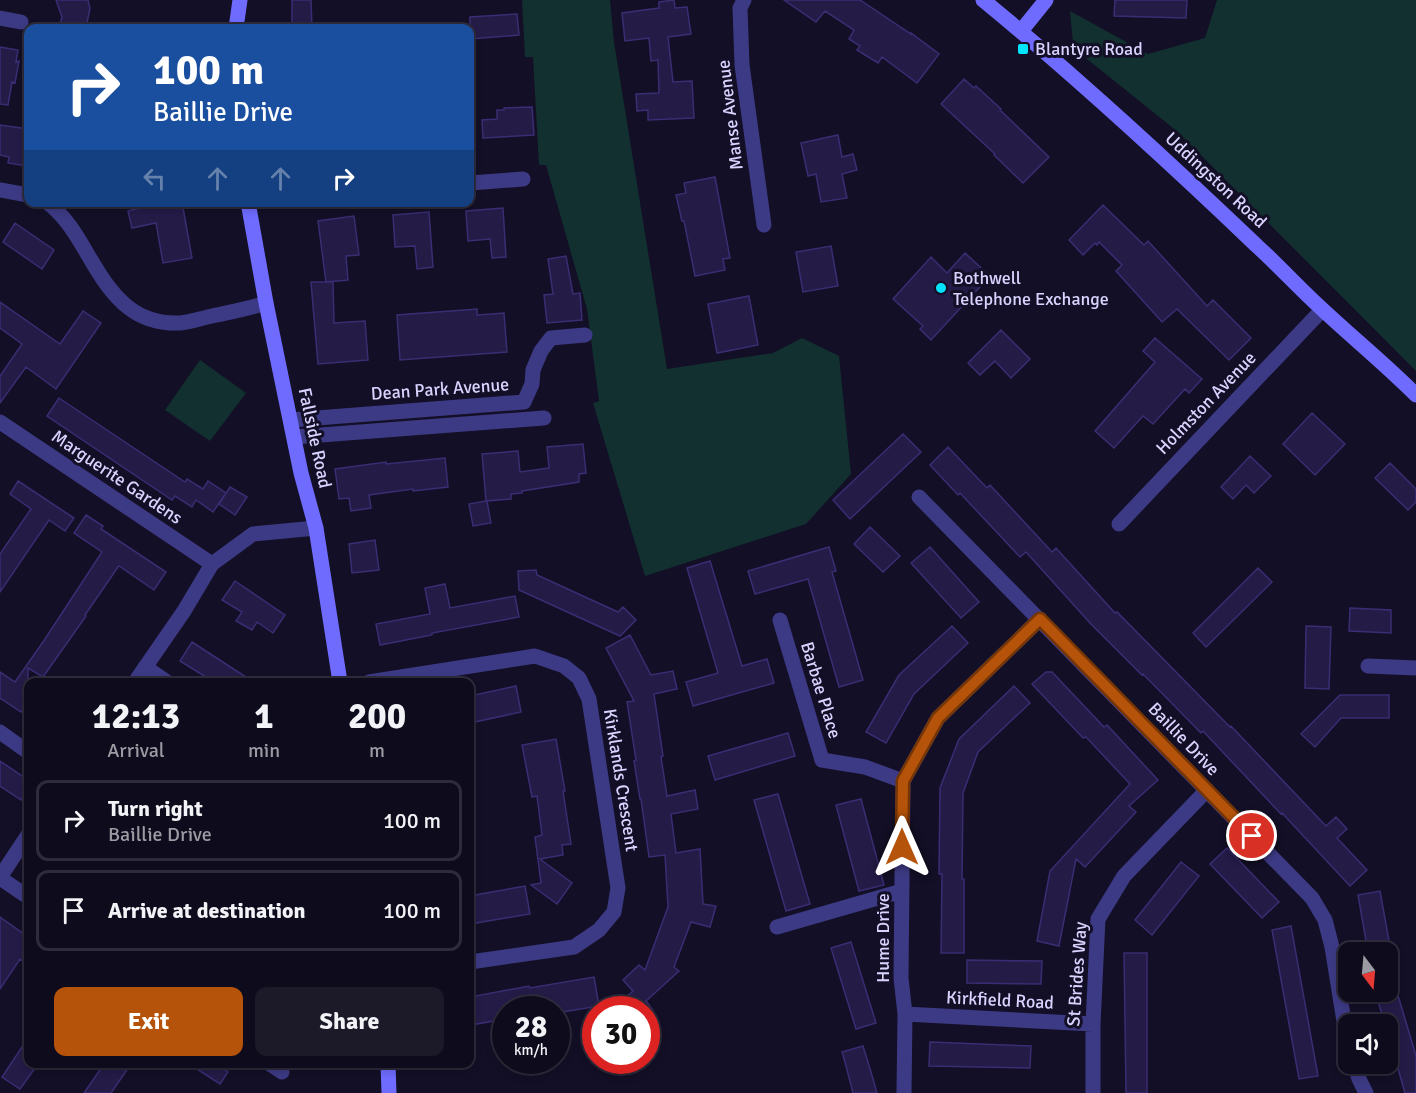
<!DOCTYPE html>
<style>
:root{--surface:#0e0b1c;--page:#1c1929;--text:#f1f3f6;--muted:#9b9ba3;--line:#2e2b3b;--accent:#b45309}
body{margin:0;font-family:Signika,sans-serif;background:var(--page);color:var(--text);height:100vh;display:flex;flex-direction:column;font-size:22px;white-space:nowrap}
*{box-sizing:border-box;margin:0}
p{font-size:20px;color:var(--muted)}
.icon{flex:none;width:33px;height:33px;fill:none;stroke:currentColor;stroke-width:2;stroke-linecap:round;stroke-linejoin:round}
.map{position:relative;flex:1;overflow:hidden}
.sheet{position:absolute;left:24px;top:678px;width:450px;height:390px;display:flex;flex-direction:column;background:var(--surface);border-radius:12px;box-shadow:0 3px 9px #0003,0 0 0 2px var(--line)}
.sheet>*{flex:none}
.hud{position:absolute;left:24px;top:24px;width:450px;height:183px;border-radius:12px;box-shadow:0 3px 9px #0003,0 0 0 2px var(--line);background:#1a4fa0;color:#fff;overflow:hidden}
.needle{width:39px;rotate:164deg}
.fabs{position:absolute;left:1338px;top:942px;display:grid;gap:12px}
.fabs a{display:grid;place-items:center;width:60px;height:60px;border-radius:12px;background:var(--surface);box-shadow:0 3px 9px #0003,0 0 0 2px var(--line);font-size:30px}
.speed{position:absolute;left:492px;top:996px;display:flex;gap:12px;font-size:30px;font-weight:700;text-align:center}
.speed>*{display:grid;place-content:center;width:78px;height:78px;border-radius:50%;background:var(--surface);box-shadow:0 3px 9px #0003,0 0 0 2px var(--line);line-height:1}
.speed small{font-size:15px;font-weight:400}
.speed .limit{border:9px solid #d22;background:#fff;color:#111}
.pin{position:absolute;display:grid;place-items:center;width:51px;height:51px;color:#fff;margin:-26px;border:3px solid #fff;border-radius:50%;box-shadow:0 2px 6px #0007}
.me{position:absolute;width:66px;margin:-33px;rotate:0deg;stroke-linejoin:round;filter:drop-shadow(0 0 4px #0008)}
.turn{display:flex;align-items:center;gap:21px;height:126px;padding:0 30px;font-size:27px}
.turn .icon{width:78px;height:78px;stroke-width:2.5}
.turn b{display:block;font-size:42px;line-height:51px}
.lanes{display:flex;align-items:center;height:57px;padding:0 30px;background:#0003;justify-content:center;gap:30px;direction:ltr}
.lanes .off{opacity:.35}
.eta{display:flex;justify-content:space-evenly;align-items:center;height:102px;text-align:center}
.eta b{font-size:36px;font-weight:800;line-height:42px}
.primary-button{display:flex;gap:12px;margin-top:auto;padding:12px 30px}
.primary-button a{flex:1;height:69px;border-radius:12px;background:var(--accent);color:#fff;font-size:24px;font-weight:800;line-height:69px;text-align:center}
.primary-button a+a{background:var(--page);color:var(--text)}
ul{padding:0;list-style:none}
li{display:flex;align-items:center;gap:18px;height:81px;margin:0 12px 9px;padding:0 18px;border:3px solid var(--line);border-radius:12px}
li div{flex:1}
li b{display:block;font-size:22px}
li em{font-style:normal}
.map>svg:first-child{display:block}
.green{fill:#12302f}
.building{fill:#241b47;stroke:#3b2d73;stroke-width:1.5}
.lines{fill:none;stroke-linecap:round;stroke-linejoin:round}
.street{stroke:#3d3a85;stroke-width:15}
.secondary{stroke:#6f6bff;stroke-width:15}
.route-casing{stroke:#753606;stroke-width:15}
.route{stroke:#b45309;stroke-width:10}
.poi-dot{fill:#00e5ff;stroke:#130f26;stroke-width:2}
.labels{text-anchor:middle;stroke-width:6;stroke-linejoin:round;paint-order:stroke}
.poi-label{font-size:18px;fill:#d9d4ff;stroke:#130f26;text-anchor:start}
.street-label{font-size:18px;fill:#d9d4ff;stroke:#130f26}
</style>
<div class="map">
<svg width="1416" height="1093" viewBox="0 0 1416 1093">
<rect width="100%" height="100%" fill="#130f26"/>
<path class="green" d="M522 0H610L614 42 667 369 773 353 802 338 839 356 851 474 806 524 645 576 593 403 599 401 587 309 546 165H539L533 57H525Z
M1217 0H1416V371L1178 132 1082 55 1073 43 1070 11 1148 54 1205 38Z
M200 360 246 393 210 441 165 410Z"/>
<path class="building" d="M56 0H88L90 8 86 28H59L62 17Z
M292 0H311L312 28H292Z
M674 0 675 8 687 7 691 34 668 37 673 82 692 81 694 118 648 120V110L637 111 636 94 659 93 658 60 651 61 649 38 625 41 622 13 659 8V2Z
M784 0H860L911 34V33L939 54 917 83 882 57 878 63 857 50 860 46 849 39 854 30 825 11 816 22Z
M1115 0H1187L1186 18 1114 16Z
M517 14 519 35 470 39V17Z
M0 47 18 50 16 62 19 61 15 83 12 82 8 105 0 104Z
M964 79 974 88 976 86 1001 109 1000 110 1049 157 1023 183 994 155 995 154 941 104Z
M532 107 534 135 483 138 482 120 497 119V110H504V108Z
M0 125 28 129V150L26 166 8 163 9 157 0 155Z
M838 135 842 157 853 154 857 170 842 174 847 198 821 202 816 174 808 176 801 143Z
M715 177 730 258 723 259 725 270 695 276 684 221H682L676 195 686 193 684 183Z
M148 202H182L192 258 163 263 156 223 132 228 128 211 148 206Z
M1103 205 1144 245 1148 241 1207 306 1213 300 1251 338 1229 360 1177 309 1162 322 1116 271 1122 265 1099 242 1097 245 1095 243 1083 255 1069 240Z
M503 208 506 257 492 258 490 239 468 241 466 211Z
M429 212 433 267 417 269 415 246 395 247 393 215Z
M354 216 359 255 346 256 348 280 326 282 318 221Z
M15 223 54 250 42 269 3 242Z
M831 246 838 286 803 292 796 252Z
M965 253 990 276 931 340 920 329 923 326 893 299 931 257 947 273Z
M566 256 573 294 580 293 582 320 547 323 544 295 553 294 548 259Z
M311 282H333L334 323 365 321 368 360 318 364Z
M749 296 758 345 717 353 708 304Z
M0 302 60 344 83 311 101 323 56 389 26 367 0 403V376L22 344 0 328Z
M477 309V315L504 313 507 352 400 360 397 315Z
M1001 330 1030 359 1011 378 995 361 980 375 968 363Z
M1155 338 1202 379 1189 393 1185 389 1153 424 1143 416 1114 448 1095 431 1155 362 1143 351Z
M59 398 185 482 187 479 203 489 208 481 226 493 213 512 196 500 192 507 175 496 172 500 47 416Z
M1312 413 1345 444 1315 475 1283 444Z
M903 434 921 452 850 519 833 500Z
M583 444 586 473 579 474V482L522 491V493L511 494V499L487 501 491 523 473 526 469 504 486 501 482 454 518 451 520 472 549 468 547 447Z
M948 447 987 488 990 485 1052 552 1056 548 1115 613 1117 612 1230 727 1231 726 1326 826 1336 817 1347 829 1337 838 1367 870 1350 886 1282 813 1281 814 1203 731 1201 733 1143 674 1142 675 1090 623 1026 552 1020 557 960 493 958 495 930 465Z
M1250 456 1271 476 1254 493 1246 485 1233 499 1221 487Z
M445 458 448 487 413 491V489L369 495 371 508 351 511 349 498 339 499 335 469 386 462V464Z
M1390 463 1416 489V502L1408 510 1375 478Z
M18 481 74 518 65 531 49 520 0 592V554L31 509 10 494Z
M230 487 247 497 235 515 219 504Z
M86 515 103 526 101 529 166 572 154 590 119 566 118 567 85 615 86 616 43 677 28 668V701L21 712 0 698V672L15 682 45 639 102 552 74 533Z
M870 527 900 556 883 572 854 544Z
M375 540 379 570 352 573 349 544Z
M829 547 836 571 832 572 863 680 839 687 808 579 755 594 748 571Z
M930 547 979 602 961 618 911 563Z
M710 561 742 666 767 659 774 683 693 706 686 682 718 673 687 568Z
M1258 568 1272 582 1206 647 1193 633Z
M536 570 537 575 618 612 623 607 636 620 620 636 519 590 518 571Z
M235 581 285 615 273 633 257 622 252 630 236 621 242 612 222 600Z
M445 584 450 608 515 596 519 617 432 633V635L380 645 376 624 430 614 425 588Z
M1350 608 1391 610V633L1349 631Z
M952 626 968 643 914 694 886 743 866 732 899 675Z
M1306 626 1331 627 1329 689 1305 688Z
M630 635 651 675 673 671 677 689 654 694 663 756 661 757 667 796 695 790 698 809 671 814 676 853 700 849 703 904 716 906 710 927 691 922 674 967 679 971 646 1001 653 1010H631L623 1000 633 991 623 980 639 965 645 970 668 907 665 855 649 857 641 799H640L634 761 636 760 627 702 634 701 606 648Z
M192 642 232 668 254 682H214L193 669 180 661Z
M1046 672H1052L1104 727 1107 725 1158 780 1129 806 1136 812 1085 867 1076 859 1059 946 1037 941 1050 871 1130 784 1086 737 1083 738 1032 684Z
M516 686 521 712 470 723V696Z
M1014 686 1030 703 978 752 963 793 962 879H964V953H941L942 874H939L940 788 959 739Z
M1340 695H1389V718H1341L1315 747 1301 734Z
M788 733 795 756 715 780 708 756Z
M556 739 565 791H563L571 844 562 845 563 855 540 859 572 883 557 904 531 885 541 883 535 837 542 835 537 796 532 797 522 745Z
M0 761 28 780V788L21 800 0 786Z
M778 794 810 904 786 911 754 800Z
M861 799 884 885 859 891 836 805Z
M1227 848 1279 902 1262 918 1210 864Z
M1181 862 1199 876 1152 935 1135 920Z
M525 886 530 914 470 924V896Z
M1380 891 1391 952H1368L1358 895Z
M0 917 28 937V965L20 959 0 989Z
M1291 926 1318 1076 1299 1079 1272 930Z
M851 942 876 1023 856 1029 831 948Z
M1124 953H1147V1093H1126Z
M967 960 1042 961 1041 984 967 983Z
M594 977 599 1006 556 1013V1010H506V1019L470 1025V997L529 986 530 988Z
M1397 992 1416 1056V1093H1405L1388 1034V1024H1385L1377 998Z
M28 1038V1064H38L20 1089 2 1077Z
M930 1042 1031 1046 1030 1068 929 1066Z
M863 1046 871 1072 877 1093H853L845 1062 842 1052Z
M104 1064H131L111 1093H84Z
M189 1064H217L228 1072 220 1084Z"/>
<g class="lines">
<path class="street" d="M744 0 740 8 742 65 764 225
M0 18 21 22
M470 183 523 179
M0 190 28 195
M47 202C69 219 80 242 94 265 114 299 137 325 180 323 191 322 202 318 212 316 230 312 248 309 266 303
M291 420 524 402 532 384 533 370 541 351 551 338 585 335
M0 422 212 564
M295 437 544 418
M919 497 1312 898 1325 920 1332 947 1348 1046
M1119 524 1322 310
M780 620 822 760 865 767 903 781
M1368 666 1416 668
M145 667 167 682
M135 682 184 611 212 564 253 534 316 528
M369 682 535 656 564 666 579 678 589 699 618 888 614 912 599 930 574 947 470 962
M0 732 28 752
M0 877 28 835
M0 878 28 897
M777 927 902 891
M905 1014 1093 1024
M270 1064 282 1072
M1354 1064 1359 1079 1366 1093
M904 1093 905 1014 901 978 903 781 938 718 1040 619
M1093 1093V1024L1098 919 1124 876 1207 790"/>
<path class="secondary" d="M983 0C1078 78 1168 161 1257 246 1279 266 1300 289 1322 309 1353 338 1386 365 1416 395
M236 28 240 0
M1021 31 1046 0
M248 202 266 303 301 473 316 528 340 682
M388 1064 389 1093"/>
</g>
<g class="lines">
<g class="route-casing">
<path id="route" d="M902 847 903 781 938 718 1040 619 1252 836"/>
</g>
<use href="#route" class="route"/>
</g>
<g class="poi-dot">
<rect x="1017" y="43" width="12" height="12" rx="3"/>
<circle cx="941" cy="288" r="6"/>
</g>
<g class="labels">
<g class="poi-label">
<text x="1035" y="55">Blantyre Road</text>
<text x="953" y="284">Bothwell<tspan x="953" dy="21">Telephone Exchange</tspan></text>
</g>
<g class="street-label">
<text transform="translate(730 115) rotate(-97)" y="6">Manse Avenue</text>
<text transform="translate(1216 180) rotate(43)" y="6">Uddingston Road</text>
<text transform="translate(440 389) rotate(-4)" y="6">Dean Park Avenue</text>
<text transform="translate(1206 403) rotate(-46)" y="6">Holmston Avenue</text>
<text transform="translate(315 438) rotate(78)" y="6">Fallside Road</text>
<text transform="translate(117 477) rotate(34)" y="6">Marguerite Gardens</text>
<text transform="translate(821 690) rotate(73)" y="6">Barbae Place</text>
<text transform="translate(1184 739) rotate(46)" y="6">Baillie Drive</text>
<text transform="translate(621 780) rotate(81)" y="6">Kirklands Crescent</text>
<text transform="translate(883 938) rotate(-90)" y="6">Hume Drive</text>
<text transform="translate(1077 974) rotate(-86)" y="6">St Brides Way</text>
<text transform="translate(1000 1000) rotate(3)" y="6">Kirkfield Road</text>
</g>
</g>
</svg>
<div class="fabs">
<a><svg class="needle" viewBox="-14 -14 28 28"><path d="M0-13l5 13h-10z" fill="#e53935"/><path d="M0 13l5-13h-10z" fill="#9b9ba3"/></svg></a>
<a><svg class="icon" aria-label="sound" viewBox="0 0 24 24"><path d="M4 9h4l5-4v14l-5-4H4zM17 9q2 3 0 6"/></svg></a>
</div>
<div class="speed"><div>28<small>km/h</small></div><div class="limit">30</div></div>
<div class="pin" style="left:1252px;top:836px;background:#d93025"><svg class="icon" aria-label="arrive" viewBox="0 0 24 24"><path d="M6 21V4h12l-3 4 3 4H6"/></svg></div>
<svg class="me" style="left:902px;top:847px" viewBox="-20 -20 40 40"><path d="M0-17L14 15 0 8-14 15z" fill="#b45309" stroke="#fff" stroke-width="4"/></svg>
<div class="hud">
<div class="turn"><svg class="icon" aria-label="right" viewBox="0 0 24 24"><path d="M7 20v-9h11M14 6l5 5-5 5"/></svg><div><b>100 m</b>Baillie Drive</div></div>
<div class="lanes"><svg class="icon off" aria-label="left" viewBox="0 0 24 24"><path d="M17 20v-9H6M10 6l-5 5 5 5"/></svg><svg class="icon off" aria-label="ahead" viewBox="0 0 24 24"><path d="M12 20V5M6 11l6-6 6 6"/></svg><svg class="icon off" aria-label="ahead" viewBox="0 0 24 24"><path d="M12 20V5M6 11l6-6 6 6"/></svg><svg class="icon" aria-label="right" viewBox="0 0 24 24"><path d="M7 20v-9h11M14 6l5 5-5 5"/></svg></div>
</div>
<section class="sheet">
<div class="eta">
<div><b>12:13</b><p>Arrival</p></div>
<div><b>1</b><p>min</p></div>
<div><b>200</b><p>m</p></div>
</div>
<ul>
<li><svg class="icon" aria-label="right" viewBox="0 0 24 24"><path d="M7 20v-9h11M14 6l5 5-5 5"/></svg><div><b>Turn right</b><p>Baillie Drive</p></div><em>100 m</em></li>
<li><svg class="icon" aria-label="arrive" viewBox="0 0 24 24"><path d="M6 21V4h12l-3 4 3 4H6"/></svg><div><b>Arrive at destination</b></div><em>100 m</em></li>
</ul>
<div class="primary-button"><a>Exit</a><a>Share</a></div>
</section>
</div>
